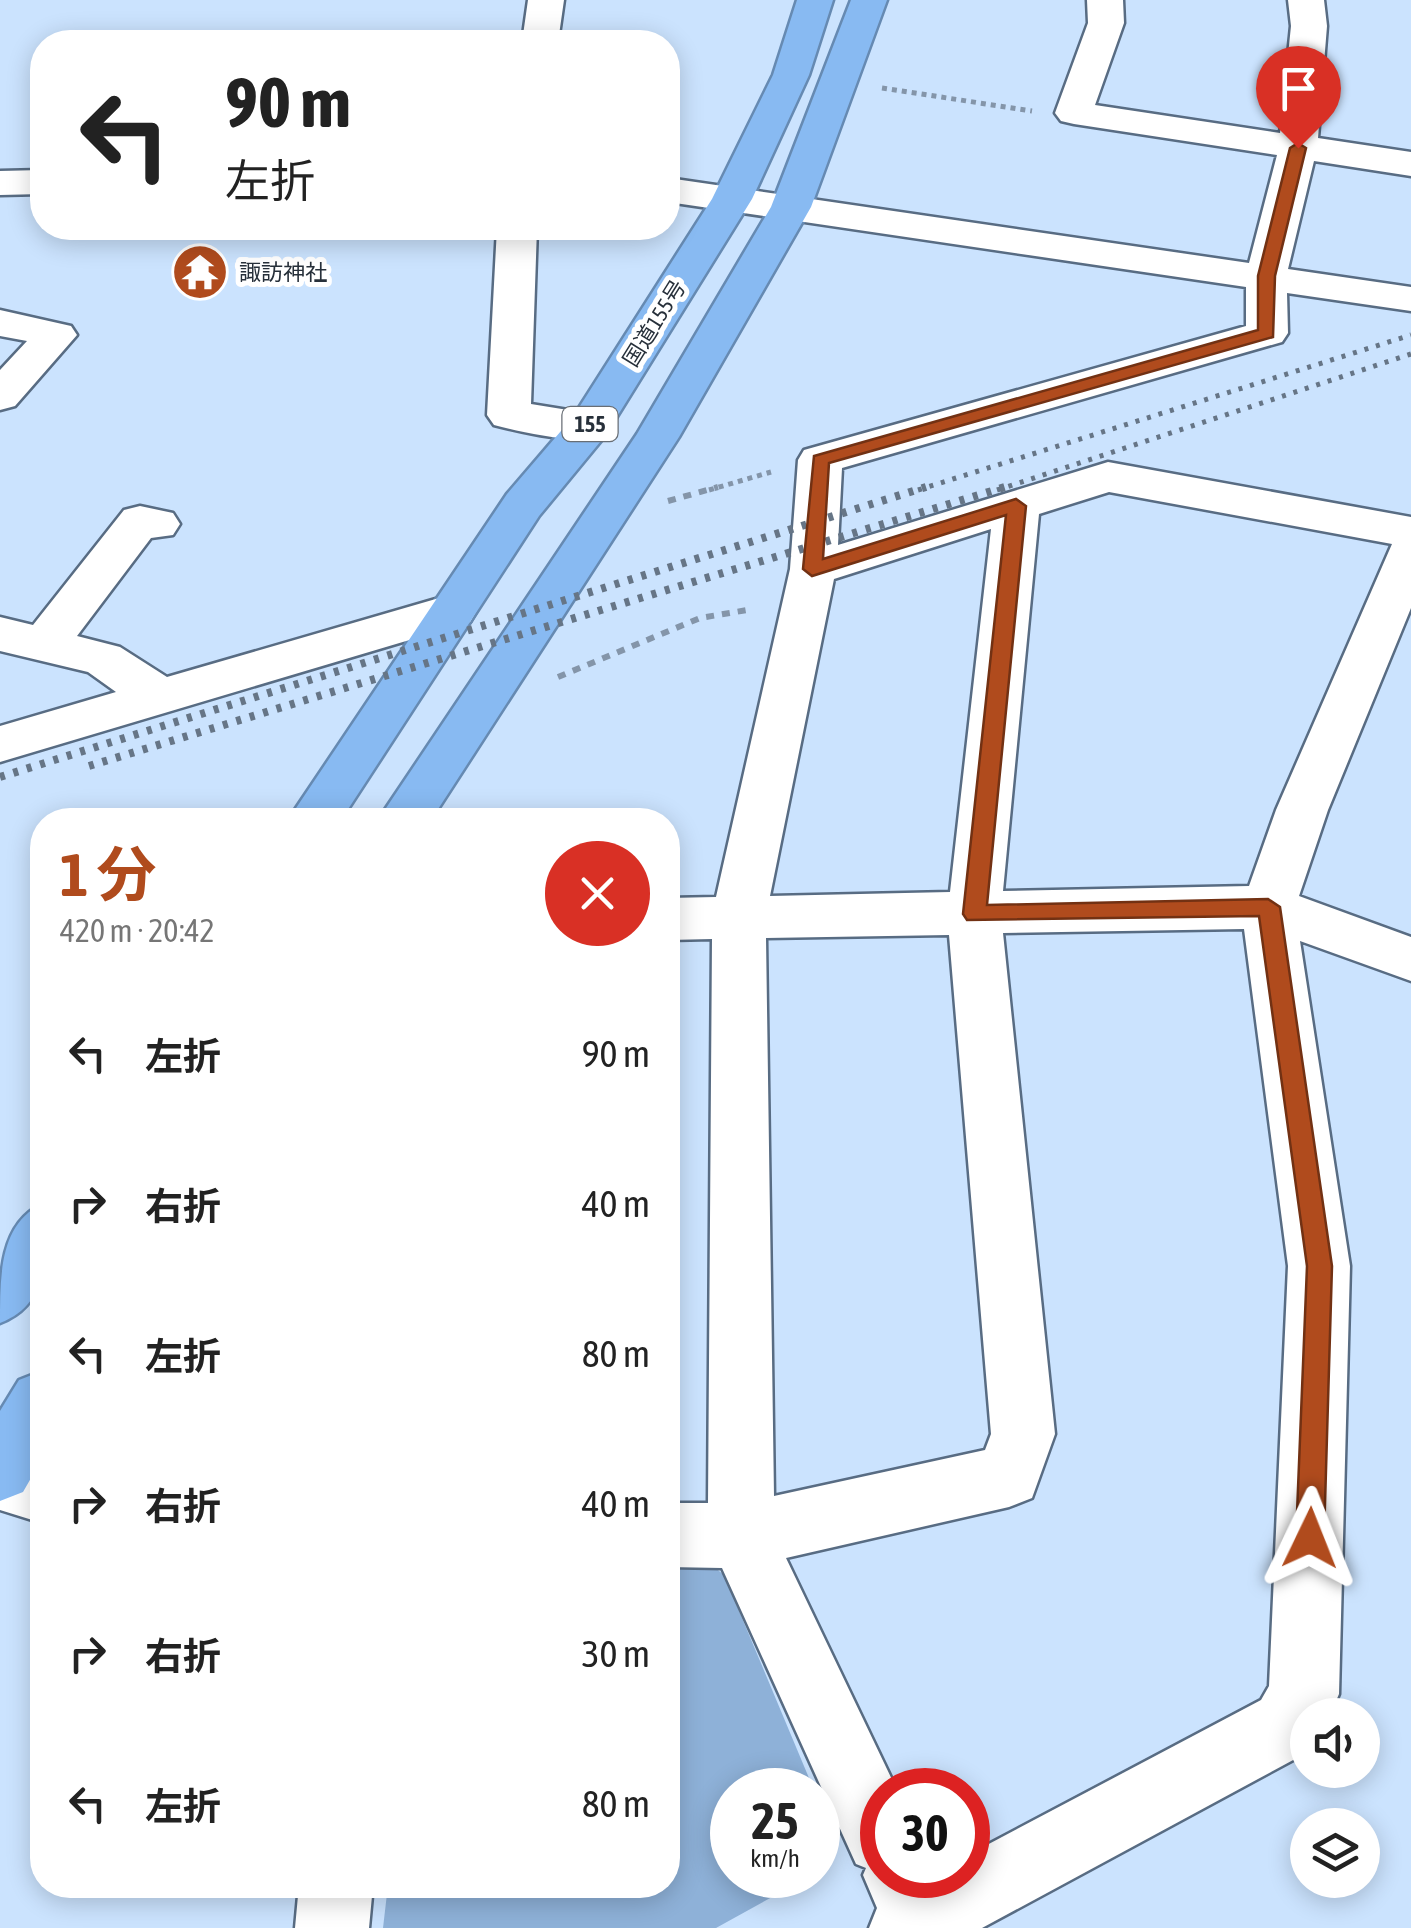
<!DOCTYPE html>
<html lang="ja">
<meta charset="utf-8">
<style>
:root{--surface:#fff;--page:#f6f6f6;--text:#222;--muted:#767676;--accent:#b04b1d}
body{margin:0;font-family:"Asap Condensed","Noto Sans JP",sans-serif;background:var(--page);color:var(--text);height:100vh;display:flex;flex-direction:column;font-size:38px;white-space:nowrap}
*{box-sizing:border-box;margin:0}
p{font-size:32px;color:var(--muted)}
.icon{flex:none;width:55px;height:55px;fill:none;stroke:currentColor;stroke-width:2;stroke-linecap:round;stroke-linejoin:round}
.map{position:relative;flex:1;overflow:hidden}
.details{position:absolute;left:30px;top:808px;width:650px;height:1090px;display:flex;flex-direction:column;background:var(--surface);border-radius:40px;box-shadow:0 5px 25px #0003}
.details>*{flex:none}
.top-card{position:absolute;left:30px;top:30px;width:650px;height:210px;border-radius:40px;box-shadow:0 5px 25px #0003;background:#fff;color:var(--text);overflow:hidden}
.fabs{position:absolute;left:1290px;top:1698px;display:grid;gap:20px}
.fabs a{display:grid;place-items:center;width:90px;height:90px;border-radius:50%;background:var(--surface);box-shadow:0 5px 25px #0003;font-size:50px}
.speed{position:absolute;left:710px;top:1768px;display:flex;gap:20px;font-size:50px;font-weight:700;text-align:center}
.speed>*{display:grid;place-content:center;width:130px;height:130px;border-radius:50%;background:var(--surface);box-shadow:0 5px 25px #0003;line-height:1}
.speed small{font-size:25px;font-weight:400}
.speed .limit{border:15px solid #d22;background:#fff;color:#111}
.pin{position:absolute;display:grid;place-items:center;width:85px;height:85px;color:#fff;margin:-102px -42px;border-radius:50% 50% 50% 0;rotate:-45deg;box-shadow:0 0 10px #0007}
.pin .icon{rotate:45deg}
.me{position:absolute;width:110px;margin:-55px;rotate:2deg;stroke-linejoin:round;filter:drop-shadow(0 0 8px #0008)}
.turn{display:flex;align-items:center;gap:35px;height:210px;padding:0 30px;font-size:45px}
.turn .icon{width:130px;height:130px;stroke-width:2.5}
.turn b{display:block;font-size:70px;line-height:85px}
.round{display:grid;place-items:center;flex:none;width:105px;height:105px;border-radius:52px;background:var(--page)}
.headline{display:flex;align-items:center;justify-content:space-between;height:170px;padding:0 30px}
h1{font-size:60px;font-weight:700;line-height:75px;color:var(--accent)}
ul{padding:0;list-style:none}
li{display:flex;align-items:center;gap:30px;height:150px;padding:0 30px}
li div{flex:1}
li b{display:block;font-size:38px}
li em{font-style:normal}
.map>svg:first-child{display:block}
.green{fill:#8eb1d8}
.lines{fill:none;stroke-linecap:round;stroke-linejoin:round}
.minor-casing{stroke:#586c83;stroke-width:5}
.highway-casing{stroke:#668ab2;stroke-width:5}
.path-far1{stroke:#8495a9;stroke-width:5;stroke-dasharray:5 5;stroke-linecap:butt}
.path{stroke:#8495a9;stroke-width:6;stroke-dasharray:8 8;stroke-linecap:butt}
.minor{fill:#fff;fill-rule:evenodd}
.highway{fill:#88baf2;fill-rule:evenodd}
.rail-far1{stroke:#667586;stroke-width:5;stroke-dasharray:4 8;stroke-linecap:butt}
.rail{stroke:#667586;stroke-width:8;stroke-dasharray:5 9;stroke-linecap:butt}
.route{fill:#b04b1d;stroke:#723113;stroke-width:2.5}
.labels{text-anchor:middle;stroke-width:10;stroke-linejoin:round;paint-order:stroke}
.far-poi-label{font-size:22px;fill:#27303a;stroke:#fff;text-anchor:start}
.far-street-label{font-size:22px;fill:#27303a;stroke:#fff}
.shield{fill:#fff;stroke:#686e75;stroke-width:2.5}
.shield-label{font-size:22px;font-weight:bold;fill:#27303a}
</style>
<div class="map">
<svg width="1411" height="1928" viewBox="0 0 1411 1928">
<rect width="100%" height="100%" fill="#cbe3fe"/>
<path class="green" d="M692 1549 724 1575 814 1790H732V1875H812L716 1928H383L388 1885H668V1551Z"/>
<g class="lines">
<g class="minor-casing">
<path id="minor" d="M528 0H564L558 42H522Z
M1087 0H1123L1124 23 1095 105 1280 133 1291 26 1288 0H1324L1327 26 1318 138 1411 152V176L1314 161 1288 269 1411 287V311L1287 293 1288 333 1282 342 842 468 838 545 1108 462 1411 517V608L1328 810 1299 896 1411 937V981L1300 941 1350 1266 1339 1694 1330 1715H1308V1752L982 1928H869L877 1908 863 1875 866 1868 856 1864 722 1568 668 1567V1503H708L712 939 668 940V898L716 897 790 569 798 460 804 450 1246 326V287L668 202V178L1249 263 1277 155 1074 124 1061 121 1055 113 1088 23ZM1109 492 1392 544 1276 810 1249 886 1003 891 1039 514ZM991 529 950 892 770 896 834 579ZM1244 929 1288 1266 1269 1686 1261 1700 968 1855V1875H882V1790H897L786 1558 1009 1507 1032 1498 1055 1434 1003 933ZM949 935 991 1434 985 1450 774 1496 766 938Z
M42 170V194L0 195V171Z
M497 228H537L531 404 605 416 611 426 605 436C572 444 526 433 494 425L487 415Z
M0 310 71 326 77 335 15 406 0 410V370L27 341 0 336Z
M140 506 173 513 180 524 173 535 151 538 77 636 120 647 167 677 453 594 470 598 477 610 470 622 0 762V726L116 692 88 672 0 651V617L33 625 124 510Z
M0 1448 42 1461V1523L0 1510Z
M299 1885H373L369 1928H295Z"/>
</g>
<g class="highway-casing">
<path id="highway" d="M797 0H833L809 75 752 199 605 436 539 516 341 820H288L507 494 573 417 712 199 773 75Z
M851 0H887L811 207 679 437 431 820H378L637 434 771 207Z
M42 1204C45 1252 52 1303 0 1323 0 1274 0 1224 42 1204Z
M42 1371V1459L23 1492 0 1501V1411L19 1380Z"/>
</g>
<path class="path-far1" d="M882 88 1032 111
M709 490 771 472"/>
<path class="path" d="M668 501 718 487
M558 677 700 618 753 609"/>
<use href="#minor" class="minor"/>
<use href="#highway" class="highway"/>
<path class="rail-far1" d="M918 490 1411 335
M997 490 1411 354"/>
<path class="rail" d="M89 766 1005 487
M0 777 926 487"/>
</g>
<path class="route" d="M1298 143 1306 148 1275 276 1273 337 829 463 823 559 1016 499 1026 506 987 905 1268 899 1280 907 1332 1266 1324 1538 1320 1548 1310 1552 1300 1548 1296 1538 1307 1266 1259 916 967 920 963 914 1006 515 812 576 803 569 814 456 1258 330V276L1290 148Z"/>
<defs>
<g id="temple-disc" transform="scale(2.875)"><circle r="9.5" fill="#b04b1d" stroke="#fff"/><path d="M0-6L5-2H3V0L6.5 2.5H4V6H1.5V3h-3V6H-4V2.5H-6.5L-3 0V-2H-5Z" fill="#fff"/></g>
</defs>
<g fill-rule="evenodd">
<use href="#temple-disc" x="200" y="272"/>
</g>
<g class="labels">
<g class="far-poi-label">
<text x="239" y="280">諏訪神社</text>
</g>
<g class="far-street-label">
<text transform="translate(654 323) rotate(-58)" y="8">国道155号</text>
</g>
<rect class="shield" x="562.5" y="407" width="55" height="34" rx="8"/>
<g class="shield-label">
<text x="590" y="432">155</text>
</g>
</g>
</svg>
<div class="fabs">
<a><svg class="icon" aria-label="sound" viewBox="0 0 24 24"><path d="M4 9h4l5-4v14l-5-4H4zM17 9q2 3 0 6"/></svg></a>
<a><svg class="icon" aria-label="layers" viewBox="0 0 24 24"><path d="M12 4l9 5-9 5-9-5zM3 14l9 5 9-5"/></svg></a>
</div>
<div class="speed"><div>25<small>km/h</small></div><div class="limit">30</div></div>
<div class="pin" style="left:1298px;top:148px;background:#d93025"><svg class="icon" aria-label="arrive" viewBox="0 0 24 24"><path d="M6 21V4h12l-3 4 3 4H6"/></svg></div>
<svg class="me" style="left:1310px;top:1538px" viewBox="-20 -20 40 40"><path d="M0-17L14 15 0 8-14 15z" fill="#b04b1d" stroke="#fff" stroke-width="4"/></svg>
<div class="top-card">
<div class="turn"><svg class="icon" aria-label="left" viewBox="0 0 24 24"><path d="M17 20v-9H6M10 6l-5 5 5 5"/></svg><div><b>90 m</b>左折</div></div>
</div>
<section class="details">
<div class="headline"><div><h1>1 分</h1><p>420 m · 20:42</p></div><a class="round" style="background:#d93025;color:#fff"><svg class="icon" aria-label="close" viewBox="0 0 24 24"><path d="M6 6l12 12M18 6L6 18"/></svg></a></div>
<ul>
<li><svg class="icon" aria-label="left" viewBox="0 0 24 24"><path d="M17 20v-9H6M10 6l-5 5 5 5"/></svg><div><b>左折</b></div><em>90 m</em></li>
<li><svg class="icon" aria-label="right" viewBox="0 0 24 24"><path d="M7 20v-9h11M14 6l5 5-5 5"/></svg><div><b>右折</b></div><em>40 m</em></li>
<li><svg class="icon" aria-label="left" viewBox="0 0 24 24"><path d="M17 20v-9H6M10 6l-5 5 5 5"/></svg><div><b>左折</b></div><em>80 m</em></li>
<li><svg class="icon" aria-label="right" viewBox="0 0 24 24"><path d="M7 20v-9h11M14 6l5 5-5 5"/></svg><div><b>右折</b></div><em>40 m</em></li>
<li><svg class="icon" aria-label="right" viewBox="0 0 24 24"><path d="M7 20v-9h11M14 6l5 5-5 5"/></svg><div><b>右折</b></div><em>30 m</em></li>
<li><svg class="icon" aria-label="left" viewBox="0 0 24 24"><path d="M17 20v-9H6M10 6l-5 5 5 5"/></svg><div><b>左折</b></div><em>80 m</em></li>
</ul>
</section>
</div>
